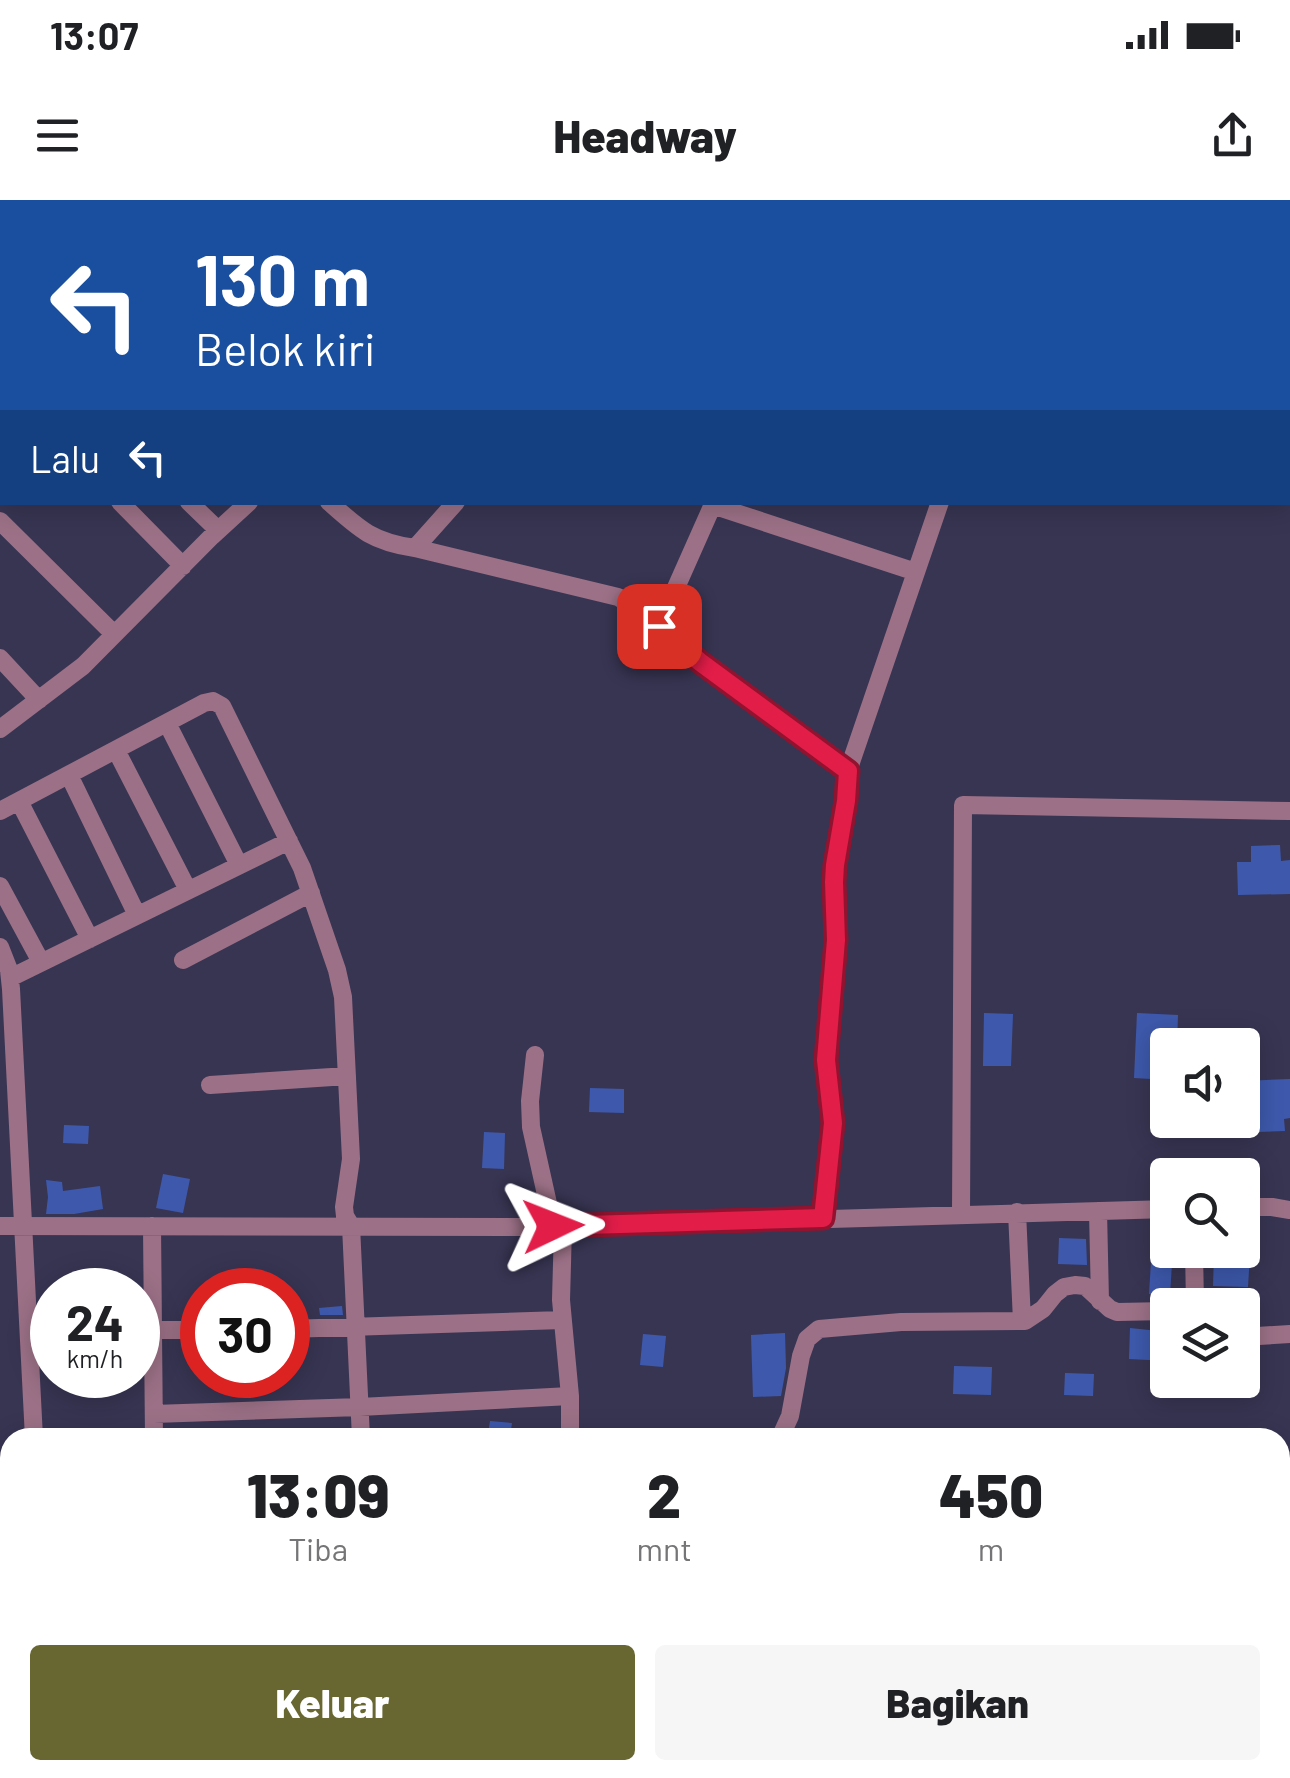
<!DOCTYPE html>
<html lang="id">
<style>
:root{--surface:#fff;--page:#f6f6f6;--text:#202124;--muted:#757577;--accent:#686731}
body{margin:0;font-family:Barlow,sans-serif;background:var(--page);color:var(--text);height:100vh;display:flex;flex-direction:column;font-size:38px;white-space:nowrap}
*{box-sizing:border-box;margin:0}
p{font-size:32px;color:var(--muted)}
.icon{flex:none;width:55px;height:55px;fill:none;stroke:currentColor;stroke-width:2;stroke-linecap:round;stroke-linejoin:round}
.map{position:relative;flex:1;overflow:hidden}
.drawer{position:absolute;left:0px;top:1228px;width:1290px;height:352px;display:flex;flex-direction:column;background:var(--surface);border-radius:30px 30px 0 0;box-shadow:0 5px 25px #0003}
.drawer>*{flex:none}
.hud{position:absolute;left:0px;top:0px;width:1290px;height:305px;box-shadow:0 5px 25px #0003;background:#1a4fa0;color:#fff;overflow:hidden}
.fabs{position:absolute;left:1150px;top:828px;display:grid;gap:20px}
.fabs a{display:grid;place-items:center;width:110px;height:110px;border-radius:10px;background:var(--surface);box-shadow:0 5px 25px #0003;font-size:50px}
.speed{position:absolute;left:30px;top:1068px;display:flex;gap:20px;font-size:50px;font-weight:700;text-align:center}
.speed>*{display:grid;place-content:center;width:130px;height:130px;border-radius:50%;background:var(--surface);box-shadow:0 5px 25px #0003;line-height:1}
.speed small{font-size:25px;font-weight:400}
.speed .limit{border:15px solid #d22;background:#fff;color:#111}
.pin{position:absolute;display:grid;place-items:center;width:85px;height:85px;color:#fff;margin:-42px;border-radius:20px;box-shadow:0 5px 15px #0006}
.me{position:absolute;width:110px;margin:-55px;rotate:88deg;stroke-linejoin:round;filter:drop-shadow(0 0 8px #0008)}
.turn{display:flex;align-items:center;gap:35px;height:210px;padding:0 30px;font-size:45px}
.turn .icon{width:130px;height:130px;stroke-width:2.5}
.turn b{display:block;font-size:70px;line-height:85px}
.then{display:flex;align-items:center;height:95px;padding:0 30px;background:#0003;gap:20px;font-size:38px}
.eta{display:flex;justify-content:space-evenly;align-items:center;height:170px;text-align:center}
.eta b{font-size:60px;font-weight:800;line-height:70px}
.cta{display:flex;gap:20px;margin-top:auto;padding:20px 30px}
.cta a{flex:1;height:115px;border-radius:10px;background:var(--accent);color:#fff;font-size:40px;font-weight:800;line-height:115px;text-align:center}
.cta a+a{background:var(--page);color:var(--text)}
.status{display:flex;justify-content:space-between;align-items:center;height:70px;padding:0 50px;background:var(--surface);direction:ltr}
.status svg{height:28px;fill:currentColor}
header{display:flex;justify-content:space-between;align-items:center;height:130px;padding:0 30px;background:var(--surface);font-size:45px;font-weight:800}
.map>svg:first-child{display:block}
.built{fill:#413e62}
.building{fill:#3e59ac}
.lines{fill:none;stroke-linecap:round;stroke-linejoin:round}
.street{stroke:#9c7187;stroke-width:18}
.route-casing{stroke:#92132f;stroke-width:25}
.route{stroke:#e11d48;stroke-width:18}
</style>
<div class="status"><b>13:07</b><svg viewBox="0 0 49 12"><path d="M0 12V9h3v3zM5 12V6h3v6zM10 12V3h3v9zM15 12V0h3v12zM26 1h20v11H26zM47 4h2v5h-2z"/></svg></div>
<header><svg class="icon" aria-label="menu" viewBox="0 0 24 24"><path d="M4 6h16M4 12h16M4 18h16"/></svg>Headway<svg class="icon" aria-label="share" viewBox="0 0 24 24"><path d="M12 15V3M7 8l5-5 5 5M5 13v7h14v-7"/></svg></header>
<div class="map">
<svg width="1290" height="1578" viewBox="0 0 1290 1578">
<rect width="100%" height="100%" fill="#383553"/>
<path class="built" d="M0 1495 10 1499V1570H160L177 1578H0Z"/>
<path class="building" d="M1280 645 1281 661 1290 660V694L1238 695 1237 662H1251V646Z
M984 813 1013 814 1011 866H983Z
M1137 813 1178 815 1177 845H1168V880L1134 878Z
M1290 879V918L1284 919 1285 931 1257 932V918L1242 919V881Z
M590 888 624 889V913L589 912Z
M64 925 89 926 88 944 63 943Z
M484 932 505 933 504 969 482 968Z
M163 974 190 979 183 1013 156 1008Z
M46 980 62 982 63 991 100 986 103 1009 74 1014H46L48 997Z
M1059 1038 1086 1039 1087 1065 1058 1064Z
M1214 1053 1250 1054 1248 1087 1213 1086Z
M1151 1062 1172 1064 1170 1095 1149 1094Z
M342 1106 343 1115H320L319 1108Z
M1130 1128 1168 1132V1161L1129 1159Z
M785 1133 786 1168 781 1196 753 1197 751 1135Z
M643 1134 666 1136 663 1167 640 1165Z
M954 1166 992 1167 991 1195 953 1194Z
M1065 1173 1094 1174 1093 1196 1064 1195Z
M490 1221 512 1223 510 1237 488 1234Z"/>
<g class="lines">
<path class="street" d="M724 2 726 0
M827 2V0
M0 5 2 7
M0 118 2 121
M0 225 2 222
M120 302 183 366
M189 302 218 330
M329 302C360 330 373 342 415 348L618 397 643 412 701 462 848 571 847 601 835 665 834 683 836 740 826 860 833 923 823 1018
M712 305 916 372
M0 321 114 434
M415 348 456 302
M659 426 714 302
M0 458 39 500
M167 523 239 665
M0 529 83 466 212 336 249 302
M116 550 188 690
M848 571 940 302
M69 575 137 715
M19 601 90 739
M0 611 204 503 213 501 222 506 302 668 337 770 343 797 351 959 344 1007 345 1016 351 1026 361 1238
M0 686 41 762
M0 747 9 770 11 789 34 1238
M183 760 311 693
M10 778 289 641
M535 855 530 901 531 927 553 1026
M210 885 347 876
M1242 1007H1272L1290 1010
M1098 1011 1100 1101
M1017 1012 1022 1121
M961 1014 963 605 1290 611
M0 1026 563 1027 1168 1009
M152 1026 154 1238
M563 1027 561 1100 570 1196V1238
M1194 1050 1195 1105
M288 1129 562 1120
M153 1130H202
M1242 1137 1290 1134
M154 1214 360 1207 570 1196
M780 1238 790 1216 801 1156 807 1139 819 1129 901 1122 1025 1121 1043 1109 1055 1094 1064 1087 1075 1085 1085 1086 1110 1109 1117 1112 1168 1111
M1280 1538 1290 1496
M985 1578 987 1570
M1080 1578 1082 1570
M1167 1578 1170 1570
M1269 1578 1271 1570"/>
</g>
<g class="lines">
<g class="route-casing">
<path id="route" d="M553 1026 823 1018 833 923 826 860 836 740 834 682 835 665 846 601 848 571 700 462 659 426"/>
</g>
<use href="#route" class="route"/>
</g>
</svg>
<div class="fabs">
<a><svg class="icon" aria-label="sound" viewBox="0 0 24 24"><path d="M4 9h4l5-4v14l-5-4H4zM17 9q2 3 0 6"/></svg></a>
<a><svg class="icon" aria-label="search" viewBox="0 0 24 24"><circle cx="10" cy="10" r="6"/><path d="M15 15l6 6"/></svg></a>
<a><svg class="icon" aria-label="layers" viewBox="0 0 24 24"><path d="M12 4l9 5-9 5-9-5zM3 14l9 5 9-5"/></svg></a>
</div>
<div class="speed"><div>24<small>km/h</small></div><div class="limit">30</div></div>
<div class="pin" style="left:659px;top:426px;background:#d93025"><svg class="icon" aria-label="arrive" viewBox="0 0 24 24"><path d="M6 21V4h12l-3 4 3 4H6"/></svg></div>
<svg class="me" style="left:553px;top:1026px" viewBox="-20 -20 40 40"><path d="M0-17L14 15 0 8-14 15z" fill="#e11d48" stroke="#fff" stroke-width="4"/></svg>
<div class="hud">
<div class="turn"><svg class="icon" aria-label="left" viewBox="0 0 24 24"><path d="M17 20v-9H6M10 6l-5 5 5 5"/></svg><div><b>130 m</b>Belok kiri</div></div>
<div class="then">Lalu<svg class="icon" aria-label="left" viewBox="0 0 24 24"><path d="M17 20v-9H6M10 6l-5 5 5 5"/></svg></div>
</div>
<section class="drawer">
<div class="eta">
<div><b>13:09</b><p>Tiba</p></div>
<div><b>2</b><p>mnt</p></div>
<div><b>450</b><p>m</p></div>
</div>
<div class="cta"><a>Keluar</a><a>Bagikan</a></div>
</section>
</div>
